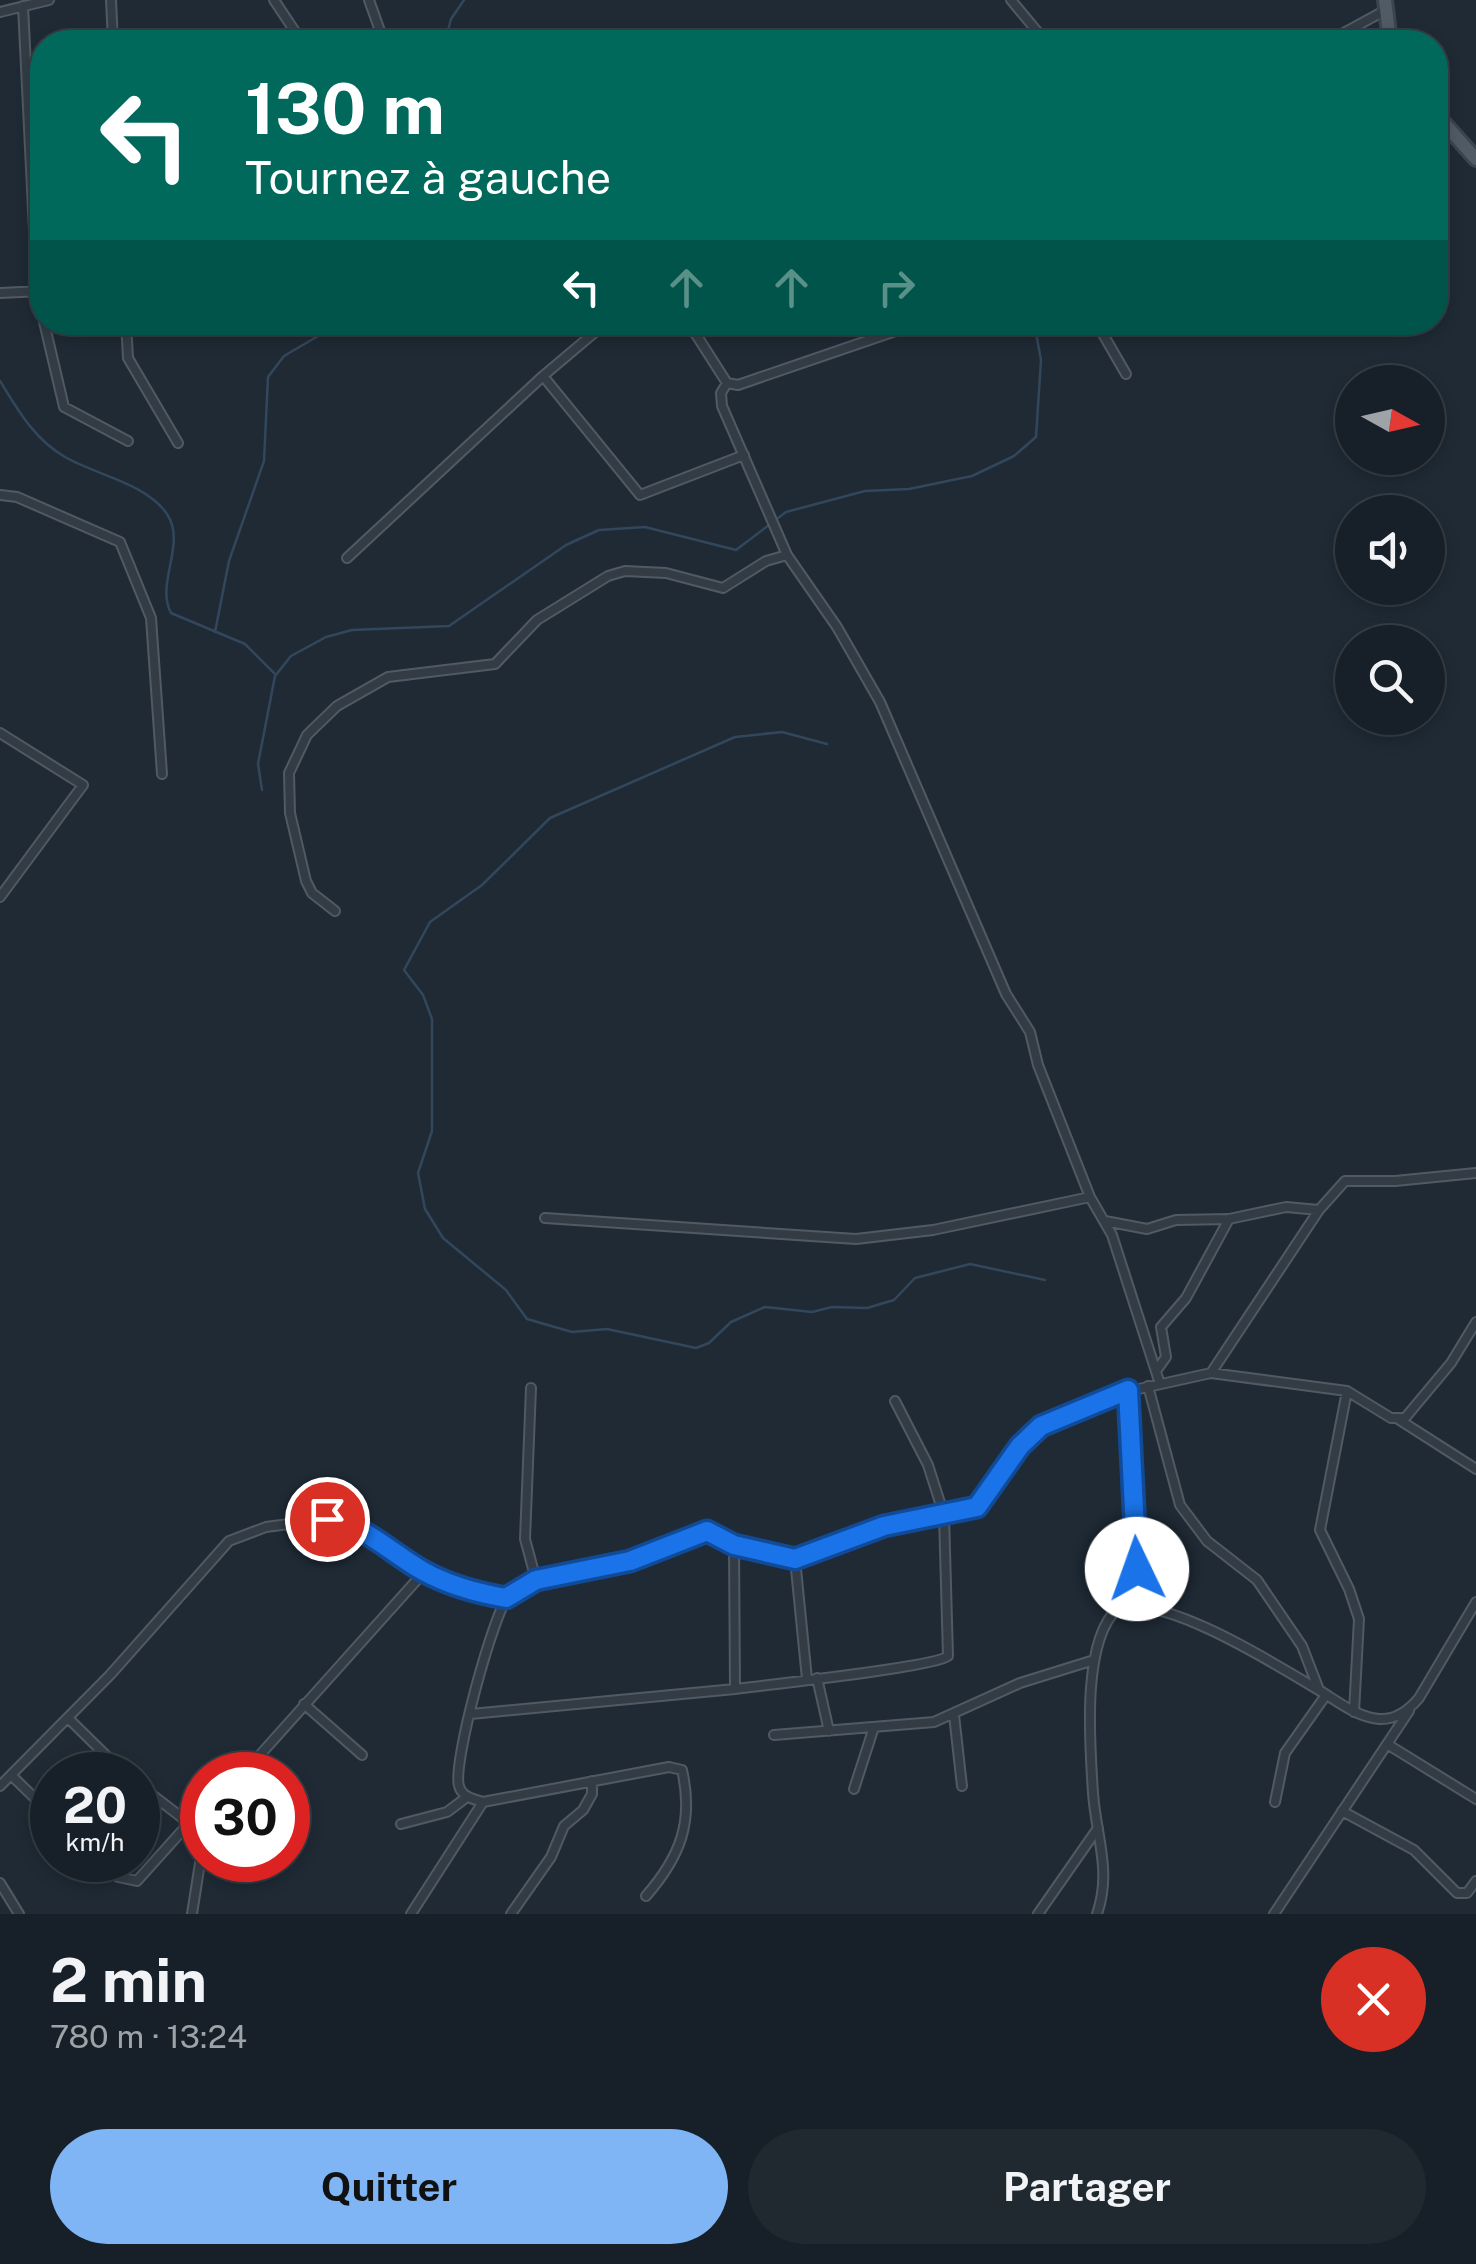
<!DOCTYPE html>
<html lang="fr">
<meta charset="utf-8">
<style>
:root{--surface:#172028;--page:#202830;--text:#f1f3f6;--muted:#9ea3a8;--line:#363e45;--accent:#7fb5f5}
body{margin:0;font-family:"Public Sans",sans-serif;background:var(--page);color:var(--text);height:100vh;display:flex;flex-direction:column;font-size:38px;white-space:nowrap}
*{box-sizing:border-box;margin:0}
p{font-size:32px;color:var(--muted)}
.icon{flex:none;width:55px;height:55px;fill:none;stroke:currentColor;stroke-width:2;stroke-linecap:round;stroke-linejoin:round}
.map{position:relative;height:1914px;overflow:hidden}
.side{display:flex;flex-direction:column;background:var(--surface);flex:1}
.side>*{flex:none}
.hud{position:absolute;left:30px;top:30px;width:1418px;height:305px;border-radius:40px;box-shadow:0 5px 15px #0003,0 0 0 2px var(--line);background:#00695c;color:#fff;overflow:hidden}
.needle{width:65px;rotate:98deg}
.fabs{position:absolute;left:1335px;top:365px;display:grid;gap:20px}
.fabs a{display:grid;place-items:center;width:110px;height:110px;border-radius:50%;background:var(--surface);box-shadow:0 5px 15px #0003,0 0 0 2px var(--line);font-size:50px}
.speed{position:absolute;left:30px;top:1752px;display:flex;gap:20px;font-size:50px;font-weight:700;text-align:center}
.speed>*{display:grid;place-content:center;width:130px;height:130px;border-radius:50%;background:var(--surface);box-shadow:0 5px 15px #0003,0 0 0 2px var(--line);line-height:1}
.speed small{font-size:25px;font-weight:400}
.speed .limit{border:15px solid #d22;background:#fff;color:#111}
.pin{position:absolute;display:grid;place-items:center;width:85px;height:85px;color:#fff;margin:-42px;border:5px solid #fff;border-radius:50%;box-shadow:0 2px 10px #0007}
.me{position:absolute;width:110px;margin:-55px;rotate:357deg;stroke-linejoin:round;filter:drop-shadow(0 0 8px #0008)}
.turn{display:flex;align-items:center;gap:35px;height:210px;padding:0 50px;font-size:45px}
.turn .icon{width:130px;height:130px;stroke-width:2.5}
.turn b{display:block;font-size:70px;line-height:85px}
.lanes{display:flex;align-items:center;height:95px;padding:0 50px;background:#0003;justify-content:center;gap:50px;direction:ltr}
.lanes .off{opacity:.35}
.round{display:grid;place-items:center;flex:none;width:105px;height:105px;border-radius:52px;background:var(--page)}
.headline{display:flex;align-items:center;justify-content:space-between;height:170px;padding:0 50px}
h1{font-size:60px;font-weight:700;line-height:75px}
.primary-button{display:flex;gap:20px;margin-top:auto;padding:20px 50px}
.primary-button a{flex:1;height:115px;border-radius:60px;background:var(--accent);color:#111;font-size:40px;font-weight:700;line-height:115px;text-align:center}
.primary-button a+a{background:var(--page);color:var(--text)}
.map>svg:first-child{display:block}
.lines{fill:none;stroke-linecap:round;stroke-linejoin:round}
.stream{stroke:#33475c;stroke-width:2.5}
.minor-casing{stroke:#505a64;stroke-width:12}
.primary-casing{stroke:#3c454f;stroke-width:18}
.minor{stroke:#333c45;stroke-width:8}
.primary{stroke:#505b66;stroke-width:12}
.route-casing{stroke:#114b97;stroke-width:25}
.route{stroke:#1a73e8;stroke-width:18}
</style>
<div class="map">
<svg width="1476" height="1914" viewBox="0 0 1476 1914">
<rect width="100%" height="100%" fill="#1f2a35"/>
<g class="lines">
<path class="stream" d="M445 42 451 19 464 0
M0 381C18 410 34 439 65 457 96 475 146 483 167 514 187 544 155 583 171 613L245 644 274 673
M215 632 229 561 264 461 268 377 284 356 342 322
M827 744 782 732 735 737 550 818 482 885 430 922 404 970 423 995 432 1019V1131L418 1173 425 1209 443 1238 506 1290 527 1319 572 1332 607 1329 696 1348 709 1343 731 1322 765 1307 812 1312 832 1307 867 1308 894 1300 915 1278 970 1264 1045 1280
M262 790 258 764 275 676 291 656 326 637 352 630 449 626 566 545 599 530 645 527 736 550 786 512 865 491 909 489 972 476 1014 456 1036 437 1041 360 1034 322"/>
<g class="minor-casing">
<path id="minor" d="M111 0 113 42
M274 0 302 42
M369 0 384 42
M1011 0 1046 42
M23 6 37 291 42 316
M0 12 49 0
M1327 42 1384 11
M0 293 42 291
M44 322 64 407 128 441
M126 322 128 358 178 443
M688 322 727 383 738 385 922 322
M1096 322 1126 374
M543 376 607 322
M727 383 721 393 722 406 787 555 837 627 880 702 1006 994 1030 1032 1038 1065 1090 1197 1112 1235 1160 1384
M0 495 17 497 120 542 151 618 162 774
M347 558 543 376 640 495 744 455
M0 733 83 785 0 897
M335 911 312 893 306 881 290 813 289 773 307 735 337 706 388 677 495 664 537 620 608 576 625 571 666 573 723 588 766 561 787 555
M545 1218 856 1239 933 1230 1090 1197
M1105 1221 1147 1229 1176 1220 1229 1219 1286 1207 1319 1210
M1156 1371 1166 1357 1161 1327 1186 1298 1229 1219
M1211 1373 1319 1210 1345 1181H1395L1476 1173
M1148 1386 1180 1505 1207 1541 1257 1580 1302 1646 1319 1690
M531 1388 525 1539 536 1580
M1128 1391 1139 1605
M1347 1391 1320 1530 1349 1589 1359 1619 1354 1712
M1398 1419 1476 1469
M795 1559 807 1679
M817 1678 829 1731
M735 1689C765 1685 935 1667 948 1656L944 1515 928 1465 895 1401
M304 1704 362 1755
M471 1714 735 1689 734 1545
M954 1715 962 1786
M68 1718 126 1775
M774 1735 934 1722 1020 1683 1094 1660
M1387 1744 1476 1799
M11 1775 52 1815
M242 1775 424 1572 470 1591 506 1598
M138 1784 189 1823
M0 1786 110 1675 229 1541 266 1527 327 1519 353 1523 424 1572
M854 1789 874 1727
M1275 1802 1285 1753 1326 1695
M1342 1811 1414 1850 1457 1893H1467L1476 1881
M401 1824 447 1812 467 1797
M100 1860 118 1877 137 1881 189 1823 202 1821
M0 1883 19 1914
M646 1896C680 1857 694 1822 682 1770L669 1767 483 1802C473 1799 462 1797 459 1786 452 1764 494 1610 510 1593L555 1574 630 1561 697 1533 707 1531 734 1545 795 1559 884 1526 966 1512 985 1500 1031 1434 1052 1420 1107 1396 1211 1373 1347 1391 1391 1418H1405L1451 1363 1476 1322
M192 1914 202 1850
M411 1914 483 1802
M511 1914 551 1857 564 1826 583 1810 592 1794V1781
M1038 1914 1098 1828
M1097 1914C1112 1871 1096 1836 1093 1793 1090 1745 1081 1641 1118 1608 1166 1595 1273 1663 1317 1689 1336 1700 1356 1717 1379 1719 1395 1720 1409 1710 1419 1698L1476 1602
M1274 1914 1409 1711"/>
</g>
<g class="primary-casing">
<path id="primary" d="M1385 0 1390 42
M1435 113 1476 159"/>
</g>
<use href="#minor" class="minor"/>
<use href="#primary" class="primary"/>
</g>
<g class="lines">
<g class="route-casing">
<path id="route" d="M327 1519C367 1526 389 1552 423 1571 448 1585 477 1593 506 1598L536 1580 630 1561 707 1531 734 1545 795 1559 884 1526 977 1507 1020 1446 1041 1426 1128 1390 1137 1569"/>
</g>
<use href="#route" class="route"/>
</g>
</svg>
<div class="fabs">
<a><svg class="needle" viewBox="-14 -14 28 28"><path d="M0-13l5 13h-10z" fill="#e53935"/><path d="M0 13l5-13h-10z" fill="#9ea3a8"/></svg></a>
<a><svg class="icon" aria-label="sound" viewBox="0 0 24 24"><path d="M4 9h4l5-4v14l-5-4H4zM17 9q2 3 0 6"/></svg></a>
<a><svg class="icon" aria-label="search" viewBox="0 0 24 24"><circle cx="10" cy="10" r="6"/><path d="M15 15l6 6"/></svg></a>
</div>
<div class="speed"><div>20<small>km/h</small></div><div class="limit">30</div></div>
<div class="pin" style="left:327px;top:1519px;background:#d93025"><svg class="icon" aria-label="arrive" viewBox="0 0 24 24"><path d="M6 21V4h12l-3 4 3 4H6"/></svg></div>
<svg class="me" style="left:1137px;top:1569px" viewBox="-20 -20 40 40"><circle r="19" fill="#fff"/><path d="M0-13L10 11 0 6-10 11z" fill="#1a73e8"/></svg>
<div class="hud">
<div class="turn"><svg class="icon" aria-label="left" viewBox="0 0 24 24"><path d="M17 20v-9H6M10 6l-5 5 5 5"/></svg><div><b>130 m</b>Tournez à gauche</div></div>
<div class="lanes"><svg class="icon" aria-label="left" viewBox="0 0 24 24"><path d="M17 20v-9H6M10 6l-5 5 5 5"/></svg><svg class="icon off" aria-label="ahead" viewBox="0 0 24 24"><path d="M12 20V5M6 11l6-6 6 6"/></svg><svg class="icon off" aria-label="ahead" viewBox="0 0 24 24"><path d="M12 20V5M6 11l6-6 6 6"/></svg><svg class="icon off" aria-label="right" viewBox="0 0 24 24"><path d="M7 20v-9h11M14 6l5 5-5 5"/></svg></div>
</div>
</div>
<section class="side">
<div class="headline"><div><h1>2 min</h1><p>780 m · 13:24</p></div><a class="round" style="background:#d93025;color:#fff"><svg class="icon" aria-label="close" viewBox="0 0 24 24"><path d="M6 6l12 12M18 6L6 18"/></svg></a></div>
<div class="primary-button"><a>Quitter</a><a>Partager</a></div>
</section>
